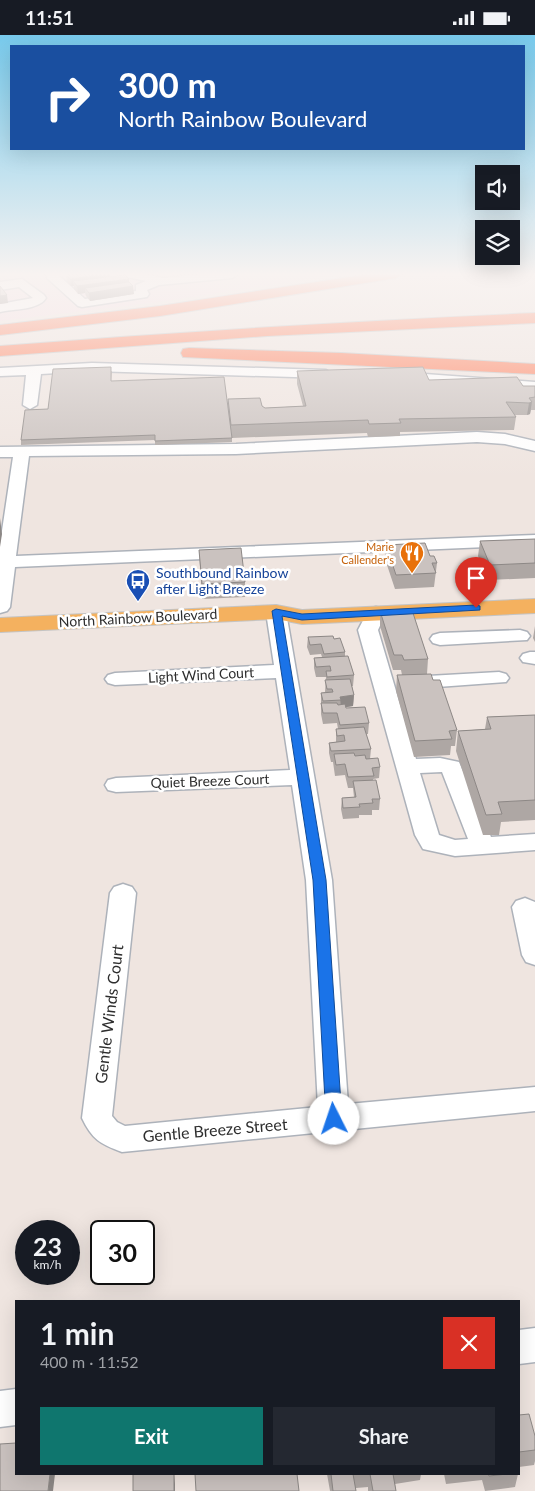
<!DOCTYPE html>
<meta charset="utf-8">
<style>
:root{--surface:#171b24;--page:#242831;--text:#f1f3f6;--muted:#9ea1a6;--accent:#0f766e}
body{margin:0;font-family:Lato,sans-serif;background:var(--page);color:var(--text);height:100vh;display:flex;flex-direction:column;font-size:19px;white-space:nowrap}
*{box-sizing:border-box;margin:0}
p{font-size:16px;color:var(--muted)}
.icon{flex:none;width:28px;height:28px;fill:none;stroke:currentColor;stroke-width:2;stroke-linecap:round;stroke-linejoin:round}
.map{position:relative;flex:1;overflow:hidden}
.details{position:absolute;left:15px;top:1265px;width:505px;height:175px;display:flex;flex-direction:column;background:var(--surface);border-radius:0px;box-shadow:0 5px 20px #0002}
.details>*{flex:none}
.top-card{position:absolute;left:10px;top:10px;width:515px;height:105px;border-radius:0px;box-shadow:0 5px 20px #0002;background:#1a4fa0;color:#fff;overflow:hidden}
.fabs{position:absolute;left:475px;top:130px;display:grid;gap:10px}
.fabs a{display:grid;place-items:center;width:45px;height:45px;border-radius:0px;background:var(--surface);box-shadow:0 5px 20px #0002;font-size:25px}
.speed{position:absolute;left:15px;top:1185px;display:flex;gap:10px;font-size:25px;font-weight:700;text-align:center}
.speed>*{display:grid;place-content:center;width:65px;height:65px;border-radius:50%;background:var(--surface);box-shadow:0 5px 20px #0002;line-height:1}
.speed small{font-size:12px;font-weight:400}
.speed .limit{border:2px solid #111;border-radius:8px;background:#fff;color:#111}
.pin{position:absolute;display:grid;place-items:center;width:42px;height:42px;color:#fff;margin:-51px -21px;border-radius:50% 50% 50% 0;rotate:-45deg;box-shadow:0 0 5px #0007}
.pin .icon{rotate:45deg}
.me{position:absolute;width:55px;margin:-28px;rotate:356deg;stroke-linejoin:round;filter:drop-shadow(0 0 4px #0008)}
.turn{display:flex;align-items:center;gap:18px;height:105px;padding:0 25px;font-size:22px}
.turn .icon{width:65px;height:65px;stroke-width:2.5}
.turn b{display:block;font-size:35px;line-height:42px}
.round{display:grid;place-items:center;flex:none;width:52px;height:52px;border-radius:0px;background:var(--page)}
.summary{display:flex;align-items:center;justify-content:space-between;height:85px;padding:0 25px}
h1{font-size:30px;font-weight:700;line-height:38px}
.action{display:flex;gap:10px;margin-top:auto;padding:10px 25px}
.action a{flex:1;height:58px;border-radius:0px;background:var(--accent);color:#fff;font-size:20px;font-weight:700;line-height:58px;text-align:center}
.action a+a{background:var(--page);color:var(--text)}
.status{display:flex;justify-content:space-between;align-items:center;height:35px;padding:0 25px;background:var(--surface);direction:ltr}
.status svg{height:14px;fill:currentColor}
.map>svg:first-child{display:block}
.medical{fill:#f5dde4}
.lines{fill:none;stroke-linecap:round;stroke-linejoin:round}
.minor-casing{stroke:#adb2ba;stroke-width:3}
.major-casing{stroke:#c4c4c4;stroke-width:2}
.highway-casing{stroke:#c4c4c4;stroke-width:2}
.minor{fill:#fff;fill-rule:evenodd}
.major{fill:#f4b15f;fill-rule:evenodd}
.highway{fill:#ff7e5a;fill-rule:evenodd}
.wall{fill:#aea7a4}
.shaded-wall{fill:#8d8886}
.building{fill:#cac2bf;stroke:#8d8886}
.route{fill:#1a73e8;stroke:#114b97}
.labels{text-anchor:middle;stroke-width:5;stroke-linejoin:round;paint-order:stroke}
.far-food-label{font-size:11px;fill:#c56008;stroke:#fff;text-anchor:end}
.transit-label{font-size:14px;fill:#164399;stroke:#fff;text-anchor:start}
.street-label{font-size:14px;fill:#2d2d2d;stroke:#fff}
.near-street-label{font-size:16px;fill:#2d2d2d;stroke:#fff}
</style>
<div class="status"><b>11:51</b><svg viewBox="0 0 49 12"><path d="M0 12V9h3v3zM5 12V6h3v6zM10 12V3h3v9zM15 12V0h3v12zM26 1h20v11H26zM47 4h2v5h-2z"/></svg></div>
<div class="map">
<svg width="535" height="1456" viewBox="0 0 535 1456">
<rect width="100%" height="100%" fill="#efe5e0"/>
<path class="medical" d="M18 239H340L159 267 0 286V242Z"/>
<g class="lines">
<g class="minor-casing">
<path id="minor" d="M46 239H57L85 264 136 256V250L146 246 127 242 125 239H145L163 243 203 239H238L232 243 159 250 147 255 149 259 147 262 82 272 78 271 47 243Z
M22 244 44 260 46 263C39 275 13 274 0 277V269L33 263 19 252 0 255V247Z
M92 328 326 335 333 339 326 343 92 336 41 339 37 370 30 374 23 370 26 340 0 341V333Z
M398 337 535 347V355L393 344 391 341 393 338Z
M477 397 505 399 535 406V416L505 409 477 407 236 419 29 421 16 521 535 500V510L15 532 10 572 7 576 0 578V509L13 422H0V412L236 409Z
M276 571 283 573 286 577 332 845 348 1069 535 1052V1076L122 1117C100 1109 92 1104 82 1083L110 858 114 852 123 849 132 852 136 858 112 1081 117 1087 125 1091 318 1072 306 845 292 750 116 757 108 755 105 750 108 745 116 743 290 735 276 643 115 650 108 648 105 644 108 640 115 638 274 630 266 577 269 573Z
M376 572 383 574 386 578 378 595 416 724 440 723 459 727 491 802 535 799V815L455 821 423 814 415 800 358 595 369 574ZM442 737 468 804 455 805 439 800 420 738Z
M520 595 527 597 530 601 527 605 440 610 433 608 430 604 433 600 440 598Z
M530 617H535V629L523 627 520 623 523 619Z
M499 637 506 639 509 643 506 647 410 654 403 652 400 648 403 644 410 642Z
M525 863 535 867V930L526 927 522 920 512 872 516 866Z
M535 1293V1327L519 1329V1295Z
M16 1354V1390L0 1392V1356Z"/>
</g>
<g class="major-casing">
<path id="major" d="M535 564V578L302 589 276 584 0 597V583L276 570 302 575Z"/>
</g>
<g class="highway-casing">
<path id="highway" d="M369 239H403L396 243 160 281 0 300V290L160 271Z
M535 278V288L267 301 0 321V311C178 297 356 286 535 278Z
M189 313 341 318 535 329V339L183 322 181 318 183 314Z"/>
</g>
<use href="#minor" class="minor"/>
<use href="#major" class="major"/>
<use href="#highway" class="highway"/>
</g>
<path class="wall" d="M66 240 110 242 129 244V247L134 259 90 266 86 261 85 258 78 259 74 254V251H71L67 247Z
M112 336 111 346 228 372V364L265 373 303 371 297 349V336L523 351H535V375H531L530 379 527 380H515L516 382 514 395 400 397V401L368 402 367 398 232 403V407L155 410V405L21 410V405L48 374Z
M535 504V543L488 545 478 521 480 506Z
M386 510 430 521 437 528 434 552 395 554 385 524Z
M199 515 245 547V562L202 564Z
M380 576 428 624 427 639 433 645 457 695 455 711H451L450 720 414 722 396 656 397 640H402L401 635H393L380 591Z
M535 591V607L533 603Z
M308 602 334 604 345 617V621L354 640 353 651H352L354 660 353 671 346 672V673L369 688 368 699H366L371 714 370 724 380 732 379 743 373 744V745L380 764 379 775H372V780H359V783L343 784 341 774 342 763 354 762 353 753H348L345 740 335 741 333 727H331L329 718V708L336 707V694H338L337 688 323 689 321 679V658L325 657 326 642H316L314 633V623L322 622 321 619 310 620 307 612Z
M535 680V785L501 787 499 800H483L456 716 458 696 485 694 487 682Z
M519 1380 535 1401V1426L534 1430 519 1432Z
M327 1439H421L420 1445 395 1449 396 1456H368V1452L356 1453V1456H330Z
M444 1439H518L515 1452 485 1456 482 1445 446 1449Z"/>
<path class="shaded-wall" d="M104 239H110V246H73L74 251H71L70 244Z
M129 244V252L85 253V258L78 259 77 251Z
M133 251 134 259 90 266 89 258Z
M7 260 8 268 0 269V261Z
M532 367 530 379 527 380 529 368Z
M0 483 2 499 0 512Z
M354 660 353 671 341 673 340 662Z
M50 1439H55L53 1456H48Z
M174 1439 175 1449V1456H174Z"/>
<path class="building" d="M71 239H104L70 244 66 240Z
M125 240 129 244 77 251 73 246Z
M129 247 133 251 89 258 85 253Z
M0 251 7 260 0 261Z
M111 332V346L224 342 232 403 155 406V400L21 405 25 375 48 374 53 334Z
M423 332 429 345 517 342 523 351H535V362L529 363 532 367 529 368 506 367 516 382 399 384 401 388 369 389 368 385 231 390 228 364 260 363 262 371 265 373 306 371 297 336Z
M535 504V528L490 530 480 506Z
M425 508 430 521H434L437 528H432L436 538 396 540 386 510Z
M241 513 245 547 202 549 199 515Z
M412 575 428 624 404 625 402 620H394L380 576Z
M333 601 334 604 340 603 345 617 324 619 321 609 310 610 308 602Z
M348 621 354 640 327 642 326 636H331L330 631 316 632 314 623Z
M431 639 433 645H440L457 695 449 696 452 704 415 706 397 640Z
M350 644 354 660 340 662 341 665 323 666 321 658 333 657 332 654H327L325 645Z
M321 668H337L338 670 345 669 346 673 365 672 369 688 340 690 337 678H323Z
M535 680V765L498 767 502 779 486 780 458 696 491 694 487 682Z
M364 692 371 714 331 716 329 708 345 706 344 700 337 701 336 694Z
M354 718 355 721 365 720 366 724 378 723 380 732 372 733 374 741 348 742 345 729 336 730 334 719Z
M376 745 380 764H372L373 768 359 769 360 772 343 773 342 763 356 762 353 746Z
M529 1379 535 1401V1415L519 1417V1380Z
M16 1408V1439H50L48 1456H0V1409Z
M133 1439H174V1456H133Z
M195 1439H297L299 1456H196Z
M331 1439H357H353L356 1456H333Z
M370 1439H393L396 1456H373Z
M488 1439H507L489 1441Z"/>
<linearGradient id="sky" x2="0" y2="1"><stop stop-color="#78caec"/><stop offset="0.54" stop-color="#f8f3f1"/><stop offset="1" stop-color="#f8f3f1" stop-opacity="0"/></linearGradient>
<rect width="535" height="443" fill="url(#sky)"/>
<path class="route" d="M476 570 480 571V575L302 585 282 581 326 845 342 1084 339 1089 334 1091 329 1089 326 1084 313 845 272 576 276 574 302 579Z"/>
<defs>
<g id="restaurant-pin" transform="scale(1.25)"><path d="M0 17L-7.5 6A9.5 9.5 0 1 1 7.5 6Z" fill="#e8710a" stroke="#fff"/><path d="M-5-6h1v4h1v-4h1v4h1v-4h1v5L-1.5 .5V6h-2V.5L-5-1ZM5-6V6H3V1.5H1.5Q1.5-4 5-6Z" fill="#fff"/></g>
<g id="bus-pin" transform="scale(1.25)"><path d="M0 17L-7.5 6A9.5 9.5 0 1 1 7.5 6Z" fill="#1a4fb4" stroke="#fff"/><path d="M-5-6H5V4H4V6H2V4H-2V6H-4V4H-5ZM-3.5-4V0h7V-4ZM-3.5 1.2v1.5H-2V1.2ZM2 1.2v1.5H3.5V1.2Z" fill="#fff"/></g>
</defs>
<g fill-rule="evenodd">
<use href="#restaurant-pin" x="412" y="518"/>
<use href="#bus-pin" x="138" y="546"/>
</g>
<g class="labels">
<g class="far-food-label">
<text x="394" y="516">Marie<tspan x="394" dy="13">Callender's</tspan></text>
</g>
<g class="transit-label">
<text x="156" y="543">Southbound Rainbow<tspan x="156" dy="16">after Light Breeze</tspan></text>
</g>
<g class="street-label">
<text transform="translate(138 583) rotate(-3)" y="5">North Rainbow Boulevard</text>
<text transform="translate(201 640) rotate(-3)" y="5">Light Wind Court</text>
<text transform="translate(210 746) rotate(-2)" y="5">Quiet Breeze Court</text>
</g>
<g class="near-street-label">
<text transform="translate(109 979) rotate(-83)" y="6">Gentle Winds Court</text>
<text transform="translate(215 1095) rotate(-5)" y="6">Gentle Breeze Street</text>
</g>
</g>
</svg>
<div class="fabs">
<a><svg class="icon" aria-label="sound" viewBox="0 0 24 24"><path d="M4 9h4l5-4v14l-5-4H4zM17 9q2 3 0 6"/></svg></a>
<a><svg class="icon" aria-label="layers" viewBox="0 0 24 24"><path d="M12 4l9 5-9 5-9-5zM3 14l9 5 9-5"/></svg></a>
</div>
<div class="speed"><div>23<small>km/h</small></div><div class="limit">30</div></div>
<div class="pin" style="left:476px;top:573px;background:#d93025"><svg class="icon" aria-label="arrive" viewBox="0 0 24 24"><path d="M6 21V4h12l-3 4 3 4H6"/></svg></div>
<svg class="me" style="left:334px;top:1084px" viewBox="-20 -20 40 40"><circle r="19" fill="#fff"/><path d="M0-13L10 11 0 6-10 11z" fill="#1a73e8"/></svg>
<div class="top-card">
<div class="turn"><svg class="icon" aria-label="right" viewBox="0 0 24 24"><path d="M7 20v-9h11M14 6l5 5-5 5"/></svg><div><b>300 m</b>North Rainbow Boulevard</div></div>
</div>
<section class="details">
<div class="summary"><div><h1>1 min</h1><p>400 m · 11:52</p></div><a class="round" style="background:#d93025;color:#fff"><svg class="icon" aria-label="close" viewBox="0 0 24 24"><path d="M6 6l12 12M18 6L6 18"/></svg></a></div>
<div class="action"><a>Exit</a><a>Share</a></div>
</section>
</div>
